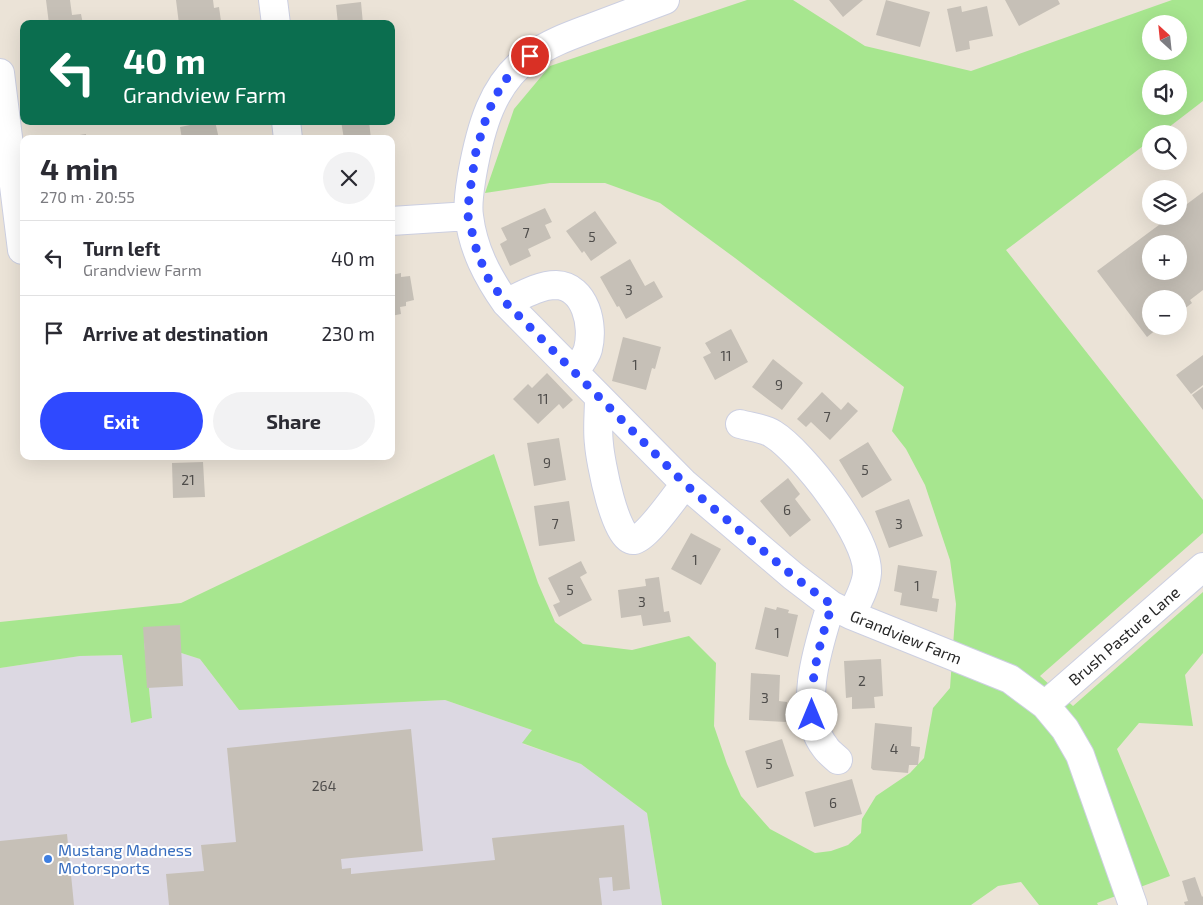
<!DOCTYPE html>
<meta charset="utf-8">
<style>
:root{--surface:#fff;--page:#f2f2f3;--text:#2b2b33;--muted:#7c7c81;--line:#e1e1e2;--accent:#2f49ff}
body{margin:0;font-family:"Exo 2",sans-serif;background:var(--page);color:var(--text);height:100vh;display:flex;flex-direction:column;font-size:19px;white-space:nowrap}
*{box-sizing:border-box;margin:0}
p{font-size:16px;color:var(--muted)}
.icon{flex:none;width:28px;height:28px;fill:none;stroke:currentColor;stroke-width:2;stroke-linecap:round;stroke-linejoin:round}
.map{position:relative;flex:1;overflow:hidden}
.side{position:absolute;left:20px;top:135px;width:375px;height:325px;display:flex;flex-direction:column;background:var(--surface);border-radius:10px;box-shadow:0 5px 20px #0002}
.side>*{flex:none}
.banner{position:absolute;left:20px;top:20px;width:375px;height:105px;border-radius:10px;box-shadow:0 5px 20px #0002;background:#0b6e4f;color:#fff;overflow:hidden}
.needle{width:32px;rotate:333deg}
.fabs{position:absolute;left:1142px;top:15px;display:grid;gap:10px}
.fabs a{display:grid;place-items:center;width:45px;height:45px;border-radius:50%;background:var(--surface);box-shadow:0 5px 20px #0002;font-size:25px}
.pin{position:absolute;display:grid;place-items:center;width:42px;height:42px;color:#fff;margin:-21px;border:2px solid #fff;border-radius:50%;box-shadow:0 1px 5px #0007}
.me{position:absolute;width:55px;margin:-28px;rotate:0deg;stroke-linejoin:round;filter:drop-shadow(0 0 4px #0008)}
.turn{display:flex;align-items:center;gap:18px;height:105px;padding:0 20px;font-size:22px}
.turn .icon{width:65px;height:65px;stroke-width:2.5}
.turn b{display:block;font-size:35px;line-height:42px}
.round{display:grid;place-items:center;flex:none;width:52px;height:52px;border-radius:26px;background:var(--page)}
.overview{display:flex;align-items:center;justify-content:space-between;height:85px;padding:0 20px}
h1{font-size:30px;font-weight:700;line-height:38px}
.cta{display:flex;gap:10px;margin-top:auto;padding:10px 20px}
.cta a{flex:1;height:58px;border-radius:30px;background:var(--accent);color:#fff;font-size:20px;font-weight:700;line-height:58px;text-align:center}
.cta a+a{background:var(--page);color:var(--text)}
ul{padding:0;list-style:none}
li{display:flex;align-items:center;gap:15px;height:75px;padding:0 20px;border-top:1px solid var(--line)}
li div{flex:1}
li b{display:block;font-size:19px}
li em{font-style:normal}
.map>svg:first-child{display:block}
.industrial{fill:#dcd8e2}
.green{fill:#a7e68f;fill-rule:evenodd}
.building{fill:#c6c0b7;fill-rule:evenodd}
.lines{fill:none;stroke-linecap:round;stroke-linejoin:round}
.minor-casing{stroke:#cccfe1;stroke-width:30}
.minor{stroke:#fff;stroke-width:28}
.route{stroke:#2f49ff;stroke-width:9;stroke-dasharray:0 16.2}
.shop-dot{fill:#3f7fe0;stroke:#fff;stroke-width:2}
.labels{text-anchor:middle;stroke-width:4;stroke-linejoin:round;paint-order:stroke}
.number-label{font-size:14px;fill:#4f4d4b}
.street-label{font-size:16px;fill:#272727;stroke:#fff}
.shop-label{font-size:16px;fill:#366cbe;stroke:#fff;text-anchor:start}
</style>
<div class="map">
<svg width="1203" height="905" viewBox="0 0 1203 905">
<rect width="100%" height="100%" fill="#ebe3d7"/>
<path class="industrial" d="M144 641 200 659 239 710 445 700 532 730 523 744 581 764 647 813 662 905H0V668L80 656 123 655 131 723 152 718Z"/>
<path class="green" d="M747 0H793L865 46 971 71 1172 0H1203V101L1160 134H1151V140L1006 250 1203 500V533L1040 676 1073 706 1203 592V653L1185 675 1193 726 1139 723 1117 749 1170 876 1097 903 1098 905H1039L1021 882 998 886 971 905H662L647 813 581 764 522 743 532 730 445 700 239 710 200 659 144 641 152 718 131 723 122 655 80 656 0 668V622L181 603 494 454 538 583 555 622 583 644 632 650 689 636 716 663 714 726 727 764 741 796 770 829 815 853 831 851 848 845 861 833 862 819 876 796 910 773 924 758 933 708 950 688 956 604 950 560 925 485 906 449 892 431 904 387 735 258 660 203 605 183H550L485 193 514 109 550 66ZM1151 24H1179V51H1151ZM1151 79H1179V106H1151Z"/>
<path class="building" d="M46 0H70L72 15 81 14 83 24H49Z
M176 0H213L214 8 219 7 221 21H216V24H179Z
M829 0H863L843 17Z
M886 0 930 12 920 47 876 35Z
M1005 0H1058L1060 4 1019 26Z
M361 2 363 24H338L336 5Z
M961 6 962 12 987 6 993 36 969 41 970 49 956 52 947 9Z
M210 121H215L219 139H182L180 127Z
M341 121H369L371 139H344Z
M86 134V139H62L61 138Z
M1203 192V290L1190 300 1192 303 1179 313V299H1151V326H1161L1147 337 1097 271 1171 216H1179V210ZM1151 244H1179V271H1151Z
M545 208 552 222 545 225 551 238 528 249 531 256 510 266 500 244 507 240 501 228Z
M595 211 617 243 591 261 584 251 582 253 566 231Z
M630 259 645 286 654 281 663 297 626 319 619 306 617 307 600 277Z
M401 273V277L410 276 414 300 406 302V306L400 307 401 314 391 316V275Z
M731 329 748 362 715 380 703 357 711 353 705 343Z
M623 337 661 347 655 369 652 368 646 390 612 381Z
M1203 355V385L1191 394 1176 375Z
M773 359 803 383 782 410 752 387Z
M547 373 573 400 563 409 559 404 538 424 513 399 528 384 532 388Z
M1203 387V410L1192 395Z
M822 392 841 410 848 402 858 411 830 440 811 422 806 427 797 419Z
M559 438 566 480 534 486 527 443Z
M868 442 892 480 862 498 839 460Z
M203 462 205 497 173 498 172 463Z
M788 478 800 494 795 499 811 520 790 537 760 501Z
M909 499 923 536 889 548 875 511Z
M569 501 575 541 539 546 534 506Z
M691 533 721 549 701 585 671 569Z
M581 561 587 573 580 577 592 600 559 617 553 605 560 602 548 578Z
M898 565 937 571 932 598 939 599 937 612 900 605 902 593 894 591Z
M659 577 664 612 669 611 671 622 643 626 641 615 621 618 618 590 646 586 645 579Z
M765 607 776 610 777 607 789 610 788 613 798 615 788 657 755 649Z
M180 625 183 686 147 688 143 627Z
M881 659 883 696 874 697 875 708 852 709V697L846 698 844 661Z
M751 673 780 675 779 701 787 702 786 722 749 720Z
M875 723 912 727 911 746 920 747 918 765H909L908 773 873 770 871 768Z
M411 729 423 851 341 859 342 869 351 868V874L495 860 492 838 624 825 630 889 613 891 612 877 599 878 602 905H169L166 874 204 871 201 845 236 842 227 748Z
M782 739 794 776 757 788 745 751Z
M852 779 862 814 814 827 805 792Z
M67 834 74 905H0V841Z
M1195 877 1202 897 1203 896V905H1185L1184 902 1188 901 1182 881Z"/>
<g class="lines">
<g class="minor-casing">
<path id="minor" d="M273 0 276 24
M665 0C641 9 617 18 593 27 572 35 551 42 531 56 492 82 480 130 472 175 470 188 467 203 469 216 473 249 487 276 506 303L685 484 793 576 831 605 851 615 1010 679 1045 705 1065 729 1080 755 1133 905
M0 73 22 250
M286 121 288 139
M391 221 469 216
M506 303C521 296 539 285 556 285 586 286 594 326 588 349 586 357 579 365 574 372
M599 398C599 413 597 429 599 444 600 459 615 542 634 540 646 539 676 495 685 484
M740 424C750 427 764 428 773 434 802 452 869 537 867 573 866 587 857 603 851 615
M831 605C819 644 796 710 825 747 828 752 834 756 838 760
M1045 705 1203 567"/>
</g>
<use href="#minor" class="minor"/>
</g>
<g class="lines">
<path class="route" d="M530 56 503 82 488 112 476 151 469 197 468 216 477 252 489 280 506 303 685 484 793 576 832 605C820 642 810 677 812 715"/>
</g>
<circle class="shop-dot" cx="48" cy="859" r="5"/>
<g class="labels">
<g class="number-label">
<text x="526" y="238">7</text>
<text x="592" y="242">5</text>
<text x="629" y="295">3</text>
<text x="726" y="361">11</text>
<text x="635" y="370">1</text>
<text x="779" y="390">9</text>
<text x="543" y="404">11</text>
<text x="827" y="422">7</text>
<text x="547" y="468">9</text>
<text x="865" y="475">5</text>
<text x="188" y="485">21</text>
<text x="787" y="515">6</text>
<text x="555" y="529">7</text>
<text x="899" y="529">3</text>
<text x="695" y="565">1</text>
<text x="917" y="591">1</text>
<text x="570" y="595">5</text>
<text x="642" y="607">3</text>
<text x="777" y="638">1</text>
<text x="862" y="686">2</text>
<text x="765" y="703">3</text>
<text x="894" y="754">4</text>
<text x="769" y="769">5</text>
<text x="324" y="791">264</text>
<text x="833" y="808">6</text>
</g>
<g class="street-label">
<text transform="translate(1124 636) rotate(-41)" y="6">Brush Pasture Lane</text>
<text transform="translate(906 637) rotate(22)" y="6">Grandview Farm</text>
</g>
<g class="shop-label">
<text x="58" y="856">Mustang Madness<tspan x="58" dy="18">Motorsports</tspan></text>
</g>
</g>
</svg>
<div class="fabs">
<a><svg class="needle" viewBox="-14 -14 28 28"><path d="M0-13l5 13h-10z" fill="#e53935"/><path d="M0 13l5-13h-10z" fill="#7c7c81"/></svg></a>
<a><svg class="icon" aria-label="sound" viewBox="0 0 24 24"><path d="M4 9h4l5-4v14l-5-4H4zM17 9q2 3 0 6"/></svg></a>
<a><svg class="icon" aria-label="search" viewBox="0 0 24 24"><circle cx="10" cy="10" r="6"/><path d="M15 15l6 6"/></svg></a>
<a><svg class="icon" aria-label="layers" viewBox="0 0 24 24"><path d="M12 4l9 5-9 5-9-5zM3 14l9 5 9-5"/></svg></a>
<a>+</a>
<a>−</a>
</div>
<div class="pin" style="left:530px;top:56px;background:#d93025"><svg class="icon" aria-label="arrive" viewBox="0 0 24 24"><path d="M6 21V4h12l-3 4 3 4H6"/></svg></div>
<svg class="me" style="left:812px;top:715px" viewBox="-20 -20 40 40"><circle r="19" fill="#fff"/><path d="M0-13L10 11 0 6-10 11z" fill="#2f49ff"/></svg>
<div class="banner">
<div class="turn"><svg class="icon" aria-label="left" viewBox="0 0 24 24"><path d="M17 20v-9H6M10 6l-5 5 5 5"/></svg><div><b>40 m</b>Grandview Farm</div></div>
</div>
<section class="side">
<div class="overview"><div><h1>4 min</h1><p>270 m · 20:55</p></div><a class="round"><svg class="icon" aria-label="close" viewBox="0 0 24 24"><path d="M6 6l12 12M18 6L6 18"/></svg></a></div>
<ul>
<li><svg class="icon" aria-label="left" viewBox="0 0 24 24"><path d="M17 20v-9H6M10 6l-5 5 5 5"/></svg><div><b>Turn left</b><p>Grandview Farm</p></div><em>40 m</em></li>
<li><svg class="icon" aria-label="arrive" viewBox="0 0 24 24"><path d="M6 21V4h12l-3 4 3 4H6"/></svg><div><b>Arrive at destination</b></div><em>230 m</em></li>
</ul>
<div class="cta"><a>Exit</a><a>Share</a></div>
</section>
</div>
